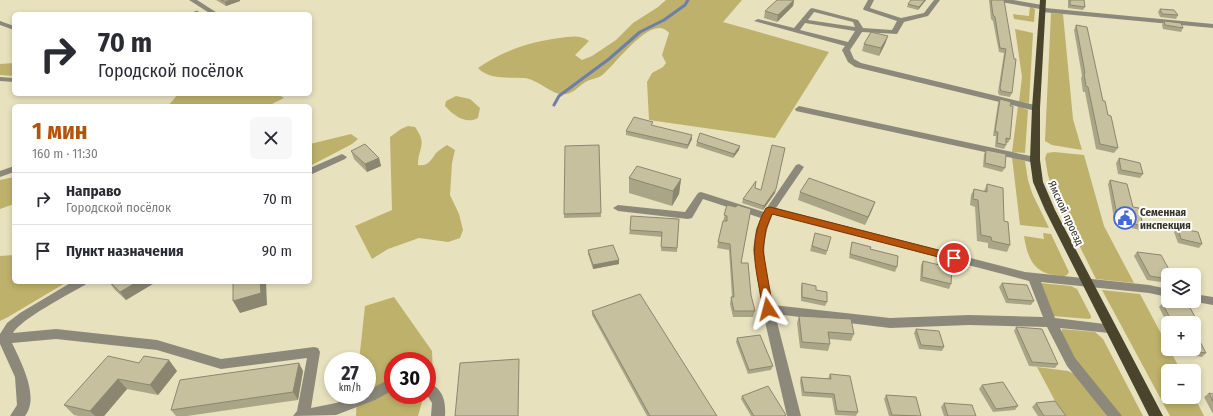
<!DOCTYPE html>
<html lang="ru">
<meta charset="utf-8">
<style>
:root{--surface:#fff;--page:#f7f7f7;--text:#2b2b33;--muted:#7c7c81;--line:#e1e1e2;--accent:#b45309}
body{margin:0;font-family:"Fira Sans Condensed",sans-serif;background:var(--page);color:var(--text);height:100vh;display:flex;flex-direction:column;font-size:15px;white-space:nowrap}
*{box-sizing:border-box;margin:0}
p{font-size:13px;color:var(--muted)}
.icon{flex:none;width:22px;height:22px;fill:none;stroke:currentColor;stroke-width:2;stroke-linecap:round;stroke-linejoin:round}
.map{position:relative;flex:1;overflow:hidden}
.details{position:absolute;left:12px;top:104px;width:300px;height:180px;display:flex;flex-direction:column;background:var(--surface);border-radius:6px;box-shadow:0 2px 6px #0003}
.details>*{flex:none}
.top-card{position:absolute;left:12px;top:12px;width:300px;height:84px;border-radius:6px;box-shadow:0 2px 6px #0003;background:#fff;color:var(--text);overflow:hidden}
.tools{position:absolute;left:1161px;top:268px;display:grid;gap:8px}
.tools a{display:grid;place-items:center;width:40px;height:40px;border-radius:6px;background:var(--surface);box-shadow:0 2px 6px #0003;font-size:20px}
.speed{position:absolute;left:324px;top:352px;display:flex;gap:8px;font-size:20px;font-weight:700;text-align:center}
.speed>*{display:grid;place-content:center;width:52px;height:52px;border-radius:50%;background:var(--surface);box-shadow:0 2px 6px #0003;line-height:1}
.speed small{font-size:10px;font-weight:400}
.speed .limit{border:6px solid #d22;background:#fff;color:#111}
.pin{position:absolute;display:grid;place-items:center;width:34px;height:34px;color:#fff;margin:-17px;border:2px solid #fff;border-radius:50%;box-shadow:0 1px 4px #0007}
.me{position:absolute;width:44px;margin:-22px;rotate:351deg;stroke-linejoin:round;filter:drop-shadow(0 0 3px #0008)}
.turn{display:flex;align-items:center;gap:14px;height:84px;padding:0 20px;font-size:18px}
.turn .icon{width:52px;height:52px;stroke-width:2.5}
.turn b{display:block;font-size:28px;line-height:34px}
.round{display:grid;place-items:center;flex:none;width:42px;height:42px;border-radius:6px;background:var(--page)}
.overview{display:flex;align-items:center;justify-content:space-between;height:68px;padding:0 20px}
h1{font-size:24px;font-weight:700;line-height:30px;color:var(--accent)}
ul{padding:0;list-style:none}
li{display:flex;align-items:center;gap:12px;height:52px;padding:0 20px;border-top:1px solid var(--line)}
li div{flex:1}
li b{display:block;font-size:15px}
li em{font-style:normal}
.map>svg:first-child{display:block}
.green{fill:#beb16b}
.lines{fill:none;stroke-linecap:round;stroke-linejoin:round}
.stream{stroke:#6c7eab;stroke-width:3}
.minor{fill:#8c897b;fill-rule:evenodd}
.major{fill:#49442b;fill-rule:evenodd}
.wall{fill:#aba588}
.shaded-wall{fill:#8b866f}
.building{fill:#c7c09e;stroke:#8b866f}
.route{fill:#b45309;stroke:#753606}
.labels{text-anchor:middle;stroke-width:4;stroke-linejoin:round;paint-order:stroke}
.poi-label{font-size:11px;font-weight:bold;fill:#373527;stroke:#fff;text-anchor:start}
.street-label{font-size:11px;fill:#373527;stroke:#fff}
</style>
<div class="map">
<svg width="1213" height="416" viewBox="0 0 1213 416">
<rect width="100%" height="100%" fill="#e7e1be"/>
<path class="green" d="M666 0H742L723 22 829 52 775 138 649 120 647 82 652 73 663 67 666 63 662 55 669 33C652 11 614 67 601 76 596 79 589 79 584 83 578 87 573 93 566 94 554 97 538 79 524 78 508 77 489 80 478 68 502 51 530 42 559 38 570 37 579 34 589 41L575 55 582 60 592 56 616 40 633 23 658 7Z
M1030 6 1035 9 1034 22 1014 19 1013 14 1029 16Z
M1051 13 1063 14 1073 119 1082 150 1052 145 1045 141Z
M1015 29 1033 33 1029 103 1019 102 1022 77Z
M14 63V76L0 75V64Z
M178 94H273L279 95 284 98 268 106H168Z
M456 96 470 99 480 108 478 118C466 125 453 115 445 106L446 101Z
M1018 106 1028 110 1025 153 1012 152Z
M408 126 415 127C428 145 418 147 418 165 428 167 431 160 436 153 439 150 443 148 447 145L455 150 452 163 450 195 459 214 463 230 460 238 448 242 419 238 388 249 372 259 355 226 392 210 390 137 401 129Z
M351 134 358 139 352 144 310 166V144Z
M1054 152 1084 155 1104 226 1134 283 1096 279 1055 197 1048 175 1045 158 1047 153Z
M1012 157 1025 161 1028 180 1032 193 1049 228 1020 225Z
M14 177V204L0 209V180Z
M1043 233 1051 234 1069 272 1067 275C1063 277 1059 276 1055 275 1033 273 1027 256 1024 236L1044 239Z
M14 255V282H67L8 317 0 321V256Z
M1040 283 1071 286 1077 289 1091 316V318L1089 319 1053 316Z
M1102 290 1140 294 1181 371H1168V397L1194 396 1204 416H1170Z
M394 297 432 351 433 375 427 389V361H393V395H424L418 416H356L357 395H367V361H359L365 306Z
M1062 329 1095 332 1103 339 1143 416H1121L1076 361 1062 333Z
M1037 367 1068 371 1076 375 1107 416H1063Z"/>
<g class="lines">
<path class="stream" d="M554 105 559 96 609 59 640 32 664 20 685 5 688 0"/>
<path class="minor" d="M189 0H197L219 14H211Z
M868 0H874L870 8 901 18 924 13 934 0H940L928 16 904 22 897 34 862 32 850 50 854 59 861 63 1039 106 1040 108 1036 111 855 67 848 62 842 50 845 46 754 21 758 19 794 28 810 9 812 8 858 20 863 28 892 30 897 21 864 10 863 9ZM814 12 853 22 855 27 808 20ZM805 23 855 31 848 42 800 30Z
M998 0H1013L1042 5 1044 6 1045 8 1213 24V28L1042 12 1040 11V9L1001 2Z
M0 21 14 26V30L0 25Z
M0 77 14 78V82L0 81Z
M799 106 1035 157 1040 160 1035 163 796 111 795 109Z
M342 154 347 157 345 159 310 175V168Z
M799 164 804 167 776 208 1025 272 1149 285 1168 289V297L1149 293 1041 282 1055 318 1113 325 1115 328 1113 331 1109 333 1060 328 1075 358 1122 416H1107L1067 366 1047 327 969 325 890 328 775 314 801 416H787L762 309 753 250 756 229 761 218 703 199 692 218 688 219 618 211 613 208 618 205 685 212 698 193 701 192 764 212 796 165ZM773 214 1029 281 1043 317 969 315 890 318 773 305C767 270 757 248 773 214Z
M14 166V172L0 177V171Z
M72 282H87L85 285C69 294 21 319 13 333L56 329 157 340 221 359 314 347 318 348 320 352 311 408 336 403 357 395H367V391L393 377V390L375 400 336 415 293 416 297 411 307 358 221 369 157 350 56 339 12 343C21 362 40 397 25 416H10L17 405 15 377 0 344V334L7 323 20 313Z
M1194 294 1213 297V305L1190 301H1194Z
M427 382C443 388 446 401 445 416H431L432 403 427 395Z"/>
<path class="major" d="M1040 0H1046L1040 108V160L1043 182 1055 210 1163 416H1149L1045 210 1033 182 1030 160 1032 108Z"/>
</g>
<path class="wall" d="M216 0H240V1L226 6Z
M777 0H794L793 6 777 22 764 18 765 11Z
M911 0H926L918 10 907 7 908 4Z
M989 0H1004L1012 93 1010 97 999 95 998 92 1004 53 999 52 993 21 991 19Z
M1068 0H1084L1085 7 1083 10 1068 8Z
M1160 9 1178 15 1176 19 1160 17 1158 12Z
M1164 21 1183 28 1181 32 1163 29 1162 25Z
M1076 25 1108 115 1118 148 1114 153 1096 149 1085 92H1083L1081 78 1082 76 1074 30Z
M888 36 885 44 879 56 862 51 864 44Z
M1000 99 1010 106V139L1008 143H1006V145L1004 149 995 147 996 136H993L998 103Z
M652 126 692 139 687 149 626 135V131Z
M697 142 739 150 733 158 696 146Z
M599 145 601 217 564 218V214Z
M986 150 1005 168 1002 172 983 167 984 154Z
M351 151 379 158 381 166 367 172 354 159Z
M1119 158 1143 174 1140 178 1118 174 1116 163Z
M629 178 681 179 679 194 672 206 629 193Z
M1110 180 1133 207 1143 226 1140 230 1115 224 1108 184Z
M987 184 1004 221 1010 245 1007 252 988 248V243L977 241 975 207 970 205 971 195 974 189 984 191Z
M755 188 761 190 775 193 763 210 742 203 743 199Z
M800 192 875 202 872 210 865 225 798 200Z
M727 205 741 263 751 295 755 311 753 317H733L730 304 731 297H732L729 250 717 248Z
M679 219 677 252 661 251 662 237 629 234 630 230Z
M1178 228 1202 244 1199 248 1178 243 1174 232Z
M815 233 827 251 826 255 810 251Z
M852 242 870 249 897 267 895 272 849 258Z
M588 250 619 260V264L593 269 588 254Z
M1137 252 1168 275V283L1147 280 1134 256Z
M923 261 951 284 949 289 920 281 921 265Z
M109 282H156L126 300 115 290Z
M802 283 816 290 827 302 825 306 801 301V287Z
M1002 283 1034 301 1031 305 1006 303 999 287Z
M1162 303 1198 322 1194 326V323H1168V325L1159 307Z
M592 311 717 416H647L592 315Z
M799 316 854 334 851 341 830 339V344L828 351 800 348 797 323Z
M1016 327 1058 364 1055 368 1029 366 1014 331Z
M916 329 944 347 942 351 919 349 914 333Z
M737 338 773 366 771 370 748 374 736 342Z
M1181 349H1194L1206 353 1202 357 1183 354Z
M139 363 177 371 158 395 127 389 104 416H79L74 415 64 405Z
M303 371 298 400 187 416H176L171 410Z
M830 374 858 412 856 416 835 415 832 398 802 396 800 381 801 377 828 379Z
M982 385 1018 406 1015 410 993 412 979 389Z
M1209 393 1213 394V414L1204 397Z
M886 395 921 416H889L884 399Z
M742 396 786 415V416H751L741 399Z
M944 403 976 416H944L941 407Z
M1036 403 1066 416H1038L1032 407Z"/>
<path class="shaded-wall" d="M231 0H240V1L226 6 225 2Z
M794 0 793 6 777 22 778 15Z
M925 0H926L918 10 919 7Z
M888 36 885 44 879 56 881 48Z
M692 135V139L687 149 688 145Z
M740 146 739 150 733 158 734 154Z
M379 158 381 166 367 172 365 164Z
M681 179 679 194 672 206 673 191Z
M776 189 775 193 763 210 764 206Z
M875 202 872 210 865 225 868 217Z
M619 260V264L593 269V265Z
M137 282H156L126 300 120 292Z
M260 282H266L267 305 240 313 233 301Z
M169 360 177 371 158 395 150 385Z
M299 363 303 371 298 400 293 392Z
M118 379 127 389 104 416H95L90 411Z"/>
<path class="building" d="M221 0H231L225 2Z
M777 0H794L778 15 765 11Z
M911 0H925L919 7 908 4Z
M991 0H1004L1014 59H1016L1012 93 1001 91 1000 88 1006 49 1000 48 995 17 993 15Z
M1070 0H1084L1085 7 1070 5Z
M1160 9 1174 10 1178 15 1162 14Z
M197 11 201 14H190Z
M1164 21 1181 23 1183 28 1165 25Z
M1076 25 1087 27 1103 101H1105L1108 115 1111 116 1118 148 1100 144 1088 87 1086 86 1084 73H1085Z
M871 32 888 36 881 48 864 44Z
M1000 99 1011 102 1010 106H1013L1010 139 1006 138V145L997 143 998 132H995Z
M634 117 653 122 651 125 692 135 688 145 626 131Z
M700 133 740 146 734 154 697 142Z
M365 144 379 158 365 164 351 151Z
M599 145 601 213 564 214 565 146Z
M772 145 785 148 776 189 764 206 743 199 756 181 755 188 761 190Z
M986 150 1006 154 1005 168 985 163Z
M1119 158 1140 163 1143 174 1121 170Z
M637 166 681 179 673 191 629 178Z
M809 178 875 202 868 217 800 192Z
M1110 180 1127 184 1133 207 1139 208 1143 226 1118 220Z
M987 184 1003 188 1004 221 1008 222 1010 245 992 241 991 237 981 235 978 200 973 199 974 189 987 192Z
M727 205 736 207 737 205 751 209 741 263H748L751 295 755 311H734L731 297H734L730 244 718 242 723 221H727V216L724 215Z
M631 216 679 219 677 248 661 247 662 232 630 230Z
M1178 228 1198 232 1202 244 1181 239Z
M815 233 831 237 827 251 812 246Z
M852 242 871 247 870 249 898 256 897 267 850 254Z
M613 245 619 260 593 265 588 250Z
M1137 252 1161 255 1172 275H1168V279L1150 276Z
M923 261 952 268 951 284 922 277Z
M110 282H137L120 292Z
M233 282H260L261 293 233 301Z
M802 283 816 286V290L827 292V302L802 297Z
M1002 283 1027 285 1034 301 1008 299Z
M640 294 717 416H650L592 311Z
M1162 303 1189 306 1198 322 1189 321 1190 323H1173Z
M799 316 851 319 854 334 828 332 830 344 802 342Z
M1016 327 1042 329 1058 364 1032 362Z
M916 329 939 331 944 347 921 345Z
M1194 330 1206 353 1187 350V349H1194Z
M760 335 773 366 749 370 737 338Z
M108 356 139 363 144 356 169 360 150 385 118 379 90 411 64 405Z
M519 359 518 416H455L460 363Z
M299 363 293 392 171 410 180 380Z
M830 374 850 376 858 412 837 411 834 394 804 392 801 377 831 379Z
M1003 382 1018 406 996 409 982 385Z
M768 386 786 415 784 416H754L742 396Z
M1209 393 1213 394V401Z
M886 395 916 397 921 416 892 415Z
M1055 401 1066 416H1044L1036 403Z
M944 403 972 405 976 416H948Z"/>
<path class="route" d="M770 207 954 254 957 255 959 258 957 260 954 261 772 214 766 229 763 250 773 309 772 312 768 313 764 312 763 309C757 271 746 243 766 208Z"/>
<defs>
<g id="civic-ring" transform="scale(1.15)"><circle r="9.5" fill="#fff" stroke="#4267d9" stroke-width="1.5"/><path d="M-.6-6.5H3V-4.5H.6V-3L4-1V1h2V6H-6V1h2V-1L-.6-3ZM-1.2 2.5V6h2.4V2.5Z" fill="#4267d9"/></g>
</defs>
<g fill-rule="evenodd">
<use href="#civic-ring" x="1125" y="218"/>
</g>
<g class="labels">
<g class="poi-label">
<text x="1140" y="216">Семенная<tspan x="1140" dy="13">инспекция</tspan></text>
</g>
<g class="street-label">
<text transform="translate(1066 213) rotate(65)" y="4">Ямской проезд</text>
</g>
</g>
</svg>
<div class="tools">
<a><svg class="icon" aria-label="layers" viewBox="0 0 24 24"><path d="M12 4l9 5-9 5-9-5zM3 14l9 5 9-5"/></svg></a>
<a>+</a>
<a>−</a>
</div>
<div class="speed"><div>27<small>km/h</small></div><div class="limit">30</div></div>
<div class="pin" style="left:954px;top:258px;background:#d93025"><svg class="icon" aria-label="arrive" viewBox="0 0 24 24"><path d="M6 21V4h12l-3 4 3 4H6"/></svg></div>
<svg class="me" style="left:768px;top:309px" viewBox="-20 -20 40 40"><path d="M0-17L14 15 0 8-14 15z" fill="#b45309" stroke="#fff" stroke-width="4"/></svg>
<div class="top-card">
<div class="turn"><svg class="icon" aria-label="right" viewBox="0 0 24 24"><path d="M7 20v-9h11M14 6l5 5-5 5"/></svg><div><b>70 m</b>Городской посёлок</div></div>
</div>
<section class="details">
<div class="overview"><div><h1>1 мин</h1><p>160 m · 11:30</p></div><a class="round"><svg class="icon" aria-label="close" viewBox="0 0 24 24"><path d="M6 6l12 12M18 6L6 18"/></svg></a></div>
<ul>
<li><svg class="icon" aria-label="right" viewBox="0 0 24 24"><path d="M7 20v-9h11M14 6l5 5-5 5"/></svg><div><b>Направо</b><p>Городской посёлок</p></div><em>70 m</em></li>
<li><svg class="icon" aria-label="arrive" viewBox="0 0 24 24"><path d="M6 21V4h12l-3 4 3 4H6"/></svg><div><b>Пункт назначения</b></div><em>90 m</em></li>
</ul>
</section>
</div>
